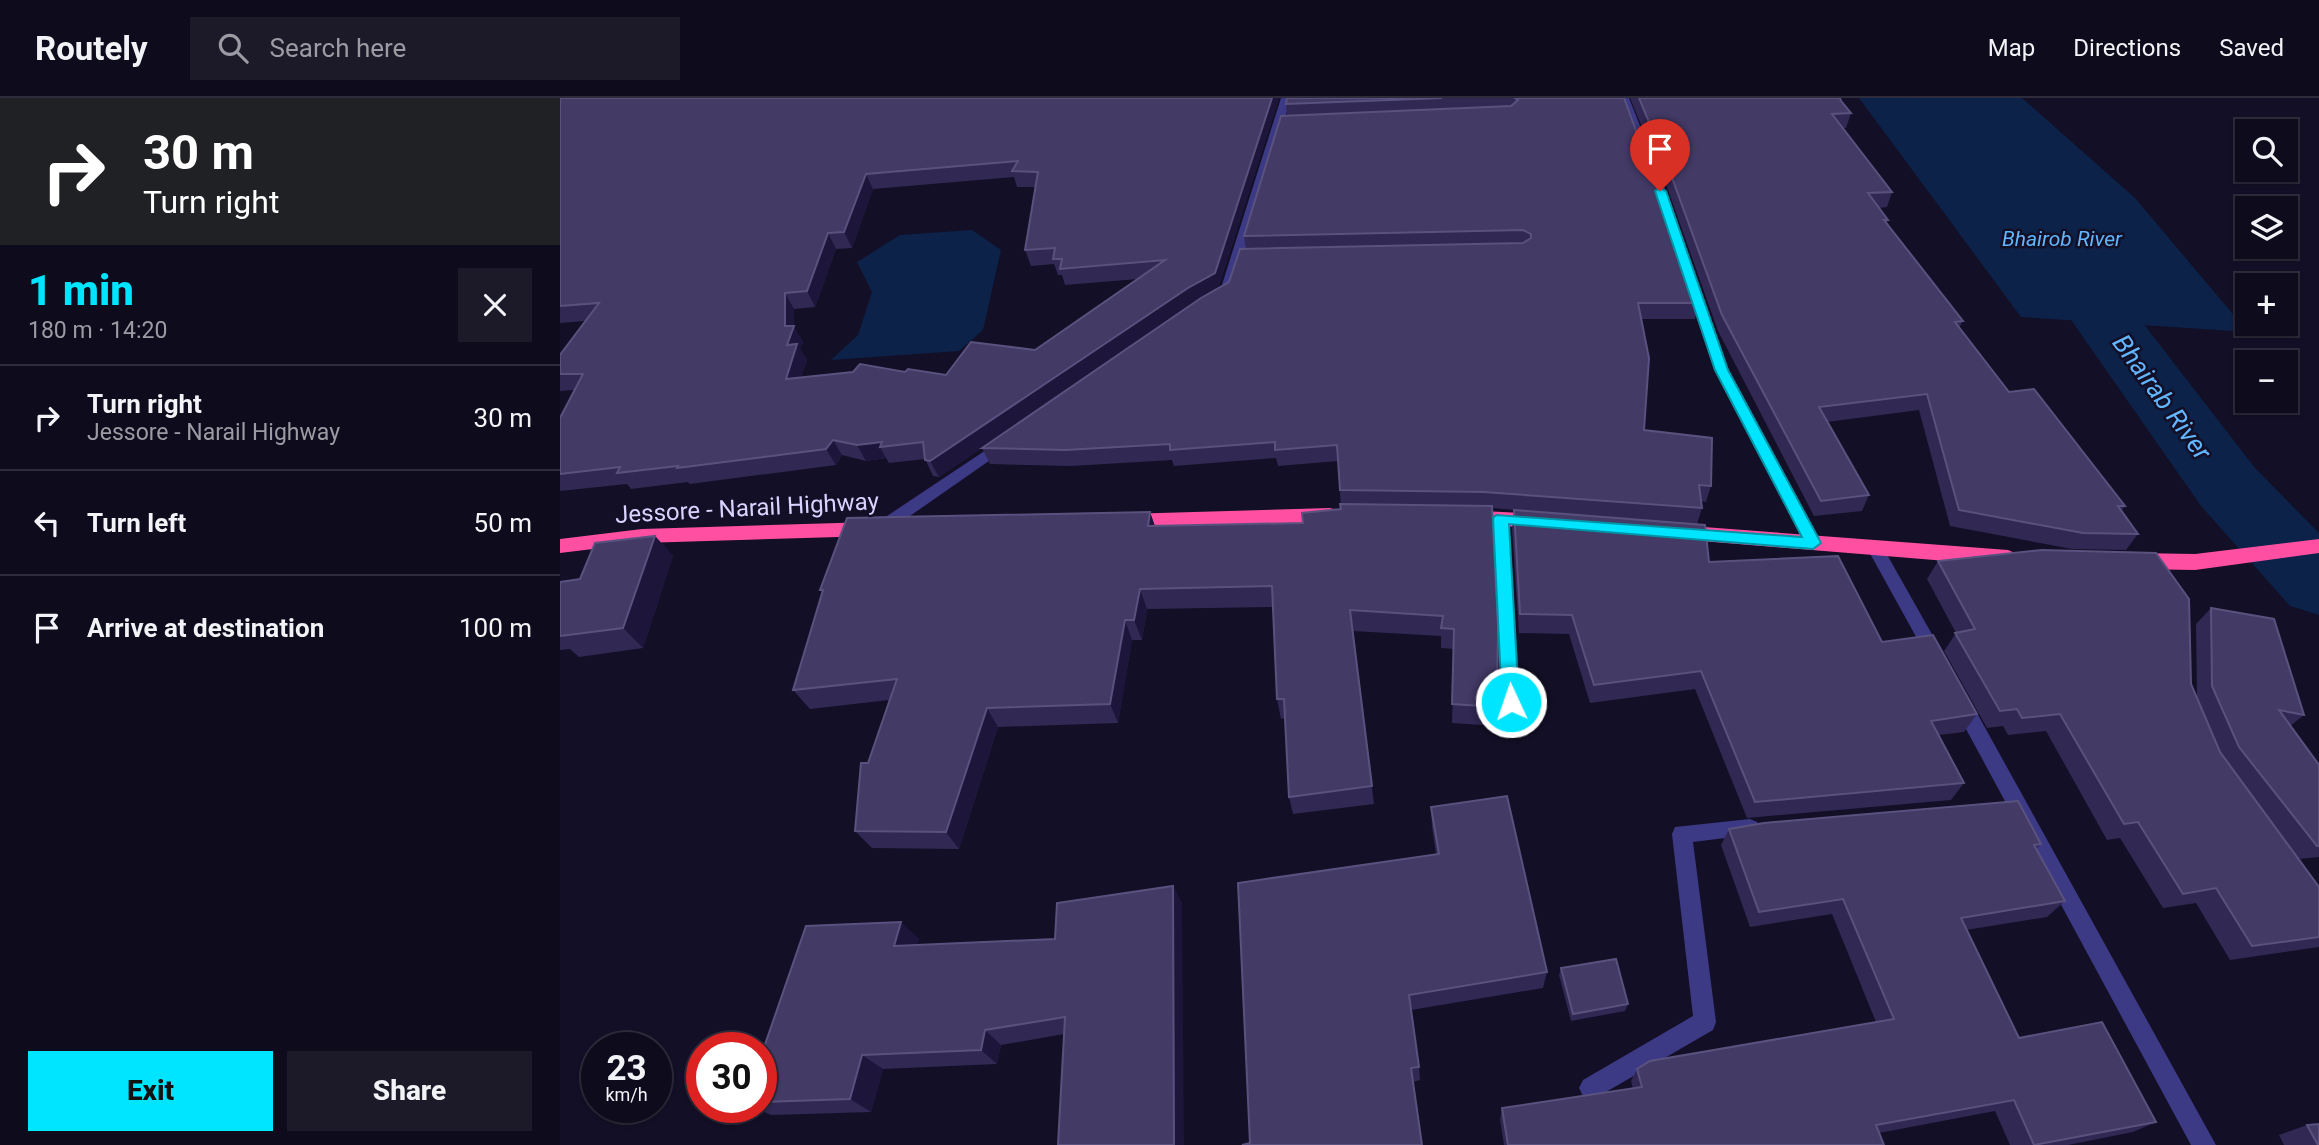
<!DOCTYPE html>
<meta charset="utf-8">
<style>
:root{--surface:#0e0b1c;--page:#1c1929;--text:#f1f3f6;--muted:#9b9ba3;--line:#2e2b3b;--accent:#00e5ff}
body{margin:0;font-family:Roboto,sans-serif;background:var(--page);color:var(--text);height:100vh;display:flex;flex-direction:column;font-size:26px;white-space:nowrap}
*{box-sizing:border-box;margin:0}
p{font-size:23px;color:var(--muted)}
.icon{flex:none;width:38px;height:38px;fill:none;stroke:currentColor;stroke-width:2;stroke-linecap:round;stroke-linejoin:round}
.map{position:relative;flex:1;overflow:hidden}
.details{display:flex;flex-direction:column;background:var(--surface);width:560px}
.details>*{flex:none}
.guide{background:#202124;color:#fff;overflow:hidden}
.controls{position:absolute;left:1675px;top:21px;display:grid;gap:14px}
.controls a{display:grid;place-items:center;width:63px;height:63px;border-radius:0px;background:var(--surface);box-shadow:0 2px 5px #0004,0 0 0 2px var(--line);font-size:35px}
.speed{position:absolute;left:21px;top:934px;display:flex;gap:14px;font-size:35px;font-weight:700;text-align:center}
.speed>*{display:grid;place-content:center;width:91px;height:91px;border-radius:50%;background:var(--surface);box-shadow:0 2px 5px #0004,0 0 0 2px var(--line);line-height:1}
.speed small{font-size:18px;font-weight:400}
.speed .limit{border:10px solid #d22;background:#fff;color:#111}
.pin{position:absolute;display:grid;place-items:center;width:60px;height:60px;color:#fff;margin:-72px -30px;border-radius:50% 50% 50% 0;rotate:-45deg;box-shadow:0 0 7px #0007}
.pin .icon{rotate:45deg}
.me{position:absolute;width:77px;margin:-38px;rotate:357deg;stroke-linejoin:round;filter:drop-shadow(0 0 5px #0008)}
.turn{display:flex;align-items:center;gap:24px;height:147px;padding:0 28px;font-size:32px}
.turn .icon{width:91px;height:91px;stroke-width:2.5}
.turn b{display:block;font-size:49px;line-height:60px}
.round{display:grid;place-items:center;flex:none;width:74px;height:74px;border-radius:0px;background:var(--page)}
.overview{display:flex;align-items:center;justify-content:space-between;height:119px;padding:0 28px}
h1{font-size:42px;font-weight:800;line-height:52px;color:var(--accent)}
.primary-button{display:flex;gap:14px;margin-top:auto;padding:14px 28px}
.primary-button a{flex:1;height:80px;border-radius:0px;background:var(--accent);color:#111;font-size:28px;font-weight:800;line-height:80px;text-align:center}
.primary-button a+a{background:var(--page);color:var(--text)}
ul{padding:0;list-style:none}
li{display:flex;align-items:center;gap:21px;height:105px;padding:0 28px;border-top:2px solid var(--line)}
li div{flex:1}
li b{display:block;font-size:26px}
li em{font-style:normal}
header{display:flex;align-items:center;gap:42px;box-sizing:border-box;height:98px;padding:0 35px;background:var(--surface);border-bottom:2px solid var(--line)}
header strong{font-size:33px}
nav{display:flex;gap:38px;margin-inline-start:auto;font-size:24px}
.search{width:490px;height:63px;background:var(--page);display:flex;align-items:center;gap:18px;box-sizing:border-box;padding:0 24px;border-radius:0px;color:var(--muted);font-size:26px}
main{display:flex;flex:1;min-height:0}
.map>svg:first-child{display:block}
.water{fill:#0c2248}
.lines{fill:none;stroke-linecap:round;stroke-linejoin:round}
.river{fill:#0c2248;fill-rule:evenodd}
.street{fill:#3d3a85;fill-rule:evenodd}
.highway{fill:#ff4fa3;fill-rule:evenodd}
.wall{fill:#312854;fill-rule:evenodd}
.shaded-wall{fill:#1d163a}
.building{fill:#433a66;stroke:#5a527e;stroke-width:2;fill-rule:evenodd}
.route{fill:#00e5ff;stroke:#0095a6;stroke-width:2}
.labels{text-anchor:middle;stroke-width:5;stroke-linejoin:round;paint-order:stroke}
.far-water-label{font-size:21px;font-style:italic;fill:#62b6ff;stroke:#130f26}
.street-label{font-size:24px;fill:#d9d4ff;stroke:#130f26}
.water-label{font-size:26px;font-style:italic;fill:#62b6ff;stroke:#130f26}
</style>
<header>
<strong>Routely</strong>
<div class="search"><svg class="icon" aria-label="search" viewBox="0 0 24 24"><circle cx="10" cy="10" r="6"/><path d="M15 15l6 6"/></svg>Search here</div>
<nav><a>Map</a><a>Directions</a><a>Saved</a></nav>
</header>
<main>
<section class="details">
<div class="guide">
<div class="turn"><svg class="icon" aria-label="right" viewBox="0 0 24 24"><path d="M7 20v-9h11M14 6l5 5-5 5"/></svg><div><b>30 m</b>Turn right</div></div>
</div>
<div class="overview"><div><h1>1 min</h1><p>180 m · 14:20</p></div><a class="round"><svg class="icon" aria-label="close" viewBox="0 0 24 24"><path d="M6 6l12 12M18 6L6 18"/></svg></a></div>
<ul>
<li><svg class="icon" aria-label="right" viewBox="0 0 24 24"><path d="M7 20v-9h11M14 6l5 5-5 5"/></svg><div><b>Turn right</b><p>Jessore - Narail Highway</p></div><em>30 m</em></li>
<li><svg class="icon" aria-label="left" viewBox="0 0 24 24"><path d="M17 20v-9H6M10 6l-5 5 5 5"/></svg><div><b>Turn left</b></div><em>50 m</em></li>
<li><svg class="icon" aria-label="arrive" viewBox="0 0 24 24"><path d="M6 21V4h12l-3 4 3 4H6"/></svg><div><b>Arrive at destination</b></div><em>100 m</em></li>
</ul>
<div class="primary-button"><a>Exit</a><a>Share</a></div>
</section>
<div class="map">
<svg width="1759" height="1047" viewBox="0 0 1759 1047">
<rect width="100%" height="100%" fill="#130f26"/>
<path class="water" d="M1299 0H1462L1575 100 1688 234 1461 219Z
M412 132 441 152 423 232 399 253 271 262 298 237 312 194 297 164 340 137Z"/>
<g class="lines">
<path class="river" d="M1356 0H1409L1695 370 1759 435V517L1730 508 1641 408Z"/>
<path class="street" d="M721 0H731L673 195 660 204H650V198L660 193Z
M1059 0H1069L1106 93 1169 272 1261 445 1259 449H1247L1155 272 1094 93Z
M444 340 449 341 452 345 449 349 327 434H315L313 430 315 426Z
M941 414 949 420 960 604 958 609 951 612 944 609 942 604 933 420Z
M1315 444 1321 446 1382 554 1385 559 1382 564 1376 566 1370 564 1307 450Z
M1400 594 1407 597 1656 1047H1631L1393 607 1391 602 1393 597Z
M1190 721 1197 724 1200 730 1197 736 1133 744 1156 924 1153 932 1039 998 1031 1002 1023 998 1019 990 1023 982 1133 918 1112 736 1115 729Z"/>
<path class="highway" d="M770 410 777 412 780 417 777 422 770 424 565 430 558 428 555 423 558 418 565 416Z
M904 412 980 416 987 418 990 423 987 428 980 430 904 426 897 424 894 419 897 414Z
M312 424 319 426 322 431 319 436 312 438 82 445 0 455V441L82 431Z
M1117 427 1448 452 1455 455 1458 460 1455 465 1448 468 1117 441 1110 439 1107 434 1110 429Z
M1759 441V455L1635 472 1574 471 1567 468 1564 463 1567 458 1574 455 1635 456Z"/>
</g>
<path class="wall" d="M0 0H719L658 191 669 184 686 151 684 138 727 18 726 6 727 0H1064L1139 205 1135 221H1082L1084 332 1151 388 1146 404 1141 403 1142 410 1137 426 1149 464 1322 544 1417 616 1404 634 1379 637 1404 685 1391 702 1187 720 1135 591 1030 605 1009 536 959 535 952 431 954 412 932 410 937 609 936 628 892 625 894 551 881 550V538L793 533 814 706 733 716 729 699 725 620 721 621 717 601 713 509 587 511 582 542H572L558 625 438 629 399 751 312 750 295 733 308 665 329 602 250 611 233 592 262 494 260 492 590 414 595 428 743 425 781 411 778 363 718 368 716 360 614 368 612 362 511 368 430 366 422 350 639 202 379 379 373 378 365 361 329 365 326 360 306 363 282 357 276 367 130 386 128 384 71 391 67 386 0 393V320L14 292 0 293V257L25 223 0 225ZM454 79 457 89H475L465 152 471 168 494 166 498 177H502L505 187 578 181 475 252 386 277 345 274 241 279 247 262 240 251 243 244 234 229V211L255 209 276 151 292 150 313 91Z
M1070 0H1280L1281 3 1291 15 1286 30H1283L1332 94 1327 109 1319 110 1328 122 1327 126 1403 223 1399 230 1449 294 1565 408 1561 413 1578 436 1566 452 1512 451 1390 428 1359 312 1267 324 1309 397 1302 413 1254 418 1158 233 1108 92Z
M95 438 113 458 83 550 19 559 10 551 0 552V484L20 481Z
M1378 463 1631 586 1637 600 1636 526 1651 510 1744 617 1730 628 1759 667V759L1739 761 1759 789V849L1670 862 1636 805 1603 810 1560 740 1547 742 1486 633 1448 637 1443 628 1427 630 1384 553 1396 535 1367 481Z
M871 709 987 874 983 890 851 912 859 969 860 982 853 984 690 1045 876 756 872 729Z
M1169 731 1481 746 1476 751 1505 803 1487 819 1406 832 1459 940 1596 1024 1573 1034 1508 1047H1450L1435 1013 1319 1035 1324 1047H944L940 1021 942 1010 1073 991 1071 983 1077 971 1316 924 1272 816 1190 829 1161 747Z
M613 788 622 806 504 936 441 947 437 966 323 971 311 1014 211 1017 195 1010H201V1004L359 841 357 847 495 841Z
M1001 870 1068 906 1065 913 1011 923 999 877Z
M1747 1027 1759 1047H1724L1719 1037Z"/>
<path class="shaded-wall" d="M712 0H719L658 191 632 206 379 379 370 363 628 190Z
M306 76 313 91 292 150 284 134Z
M268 135 276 151 255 209 247 193Z
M225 195 234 211V229L243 244 240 251 247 262 236 297 226 281 227 247 225 228Z
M273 342 282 357 276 367 266 351Z
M322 344 320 349 326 360 306 363 297 347Z
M590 414 597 435 588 428Z
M95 438 113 458 83 550 63 530Z
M580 491 587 511 582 542 574 522Z
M565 522 572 542 558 625 550 606Z
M427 610 438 629 399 751 386 734Z
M613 788 622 806 624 1047H614Z
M341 824 359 841 352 864 334 848Z
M425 932 441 947 437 966 421 952Z
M302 957 323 971 311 1014 290 1001Z"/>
<path class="building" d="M0 0H712L655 175 628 190 370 363 365 362 363 344 320 349 322 344 297 347 273 342 266 351 117 370 118 368 57 375 60 369 0 376V320L23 276H0V257L39 205 0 208ZM458 63 452 73 478 74 465 152 495 150 493 161H502L500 171 605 162 475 252 411 244 386 277 348 271 345 274 300 266 293 274 226 281 237 246 227 247 234 228H225V195L247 193 268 135 284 134 306 76Z
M727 0H882L726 6Z
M955 0H1064L1139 205H1078L1089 260 1084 332 1152 340 1151 388 1139 387 1142 410 924 394 780 392 777 347 715 352V344L610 352V346L505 352 422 350 641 200 669 184 680 151 963 145 971 140V136L963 132 684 138 721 18 951 8 958 2Z
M1079 0H1280L1281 3 1291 15 1272 16 1332 94 1308 95 1328 122H1324L1403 223 1395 224 1449 294 1474 291 1565 408H1558L1578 436 1523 435 1399 412 1367 296 1259 309 1309 397 1261 403 1162 217 1111 77Z
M780 406 932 408 938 527 937 609 892 606 894 531 881 530 883 518 790 512 812 688 729 699 724 601H717L712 488 580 491 574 522H565L550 606 427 610 386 734 295 733 301 665H308L337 581 233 592 263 492H260L287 420 590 414 588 428 743 425 742 415 781 411Z
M954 412 1145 427 1149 464 1278 458 1322 544 1373 537 1417 616 1371 623 1404 685 1195 704 1141 573 1034 587 1012 517 960 516Z
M95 438 63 530 0 538V484L20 481 35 445Z
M1482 452 1596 455 1629 501 1631 586 1660 654 1759 789V839L1692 848 1656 790 1623 796 1578 724 1564 726 1500 616 1462 620 1457 611 1440 613 1395 535 1415 531 1378 463Z
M1651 510 1714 521 1744 617 1719 612 1759 667V748H1757L1679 649 1652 588Z
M947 698 987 874 849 897 859 969 851 970 862 1047H682L690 1045 678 785 879 756 871 709Z
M1458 703 1481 746 1474 747 1505 803 1401 820 1459 940 1542 924 1596 1024 1474 1047 1454 1002 1316 1027 1324 1047H948L942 1010 1082 989 1077 971 1090 963 1334 921 1283 801 1199 814 1169 731 1204 725Z
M613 788 614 1047H498L505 919 425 932 421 952 302 957 290 1001 201 1004V958L246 828 341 824 334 848 495 841 497 805Z
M1056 861 1068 906 1013 916 1001 870Z
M1759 1026V1047H1758L1747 1027Z"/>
<path class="route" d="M1100 90 1106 93 1168 272 1261 445 1253 451 949 426 959 604 957 609H945L942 604 933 420 936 417 1242 439 1155 272 1095 93Z"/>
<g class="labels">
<g class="far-water-label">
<text x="1502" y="148">Bhairob River</text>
</g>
<g class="street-label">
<text transform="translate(187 410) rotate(-3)" y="8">Jessore - Narail Highway</text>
</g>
<g class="water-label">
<text transform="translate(1602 299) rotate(54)" y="9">Bhairab River</text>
</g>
</g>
</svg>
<div class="controls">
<a><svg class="icon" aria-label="search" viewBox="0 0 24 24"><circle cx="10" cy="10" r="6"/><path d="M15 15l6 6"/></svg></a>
<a><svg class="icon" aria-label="layers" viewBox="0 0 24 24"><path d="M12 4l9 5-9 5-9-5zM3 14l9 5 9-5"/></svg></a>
<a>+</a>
<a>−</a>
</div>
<div class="speed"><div>23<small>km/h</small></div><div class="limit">30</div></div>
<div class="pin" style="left:1100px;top:93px;background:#d93025"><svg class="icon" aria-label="arrive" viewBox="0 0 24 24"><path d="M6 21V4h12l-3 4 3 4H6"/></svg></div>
<svg class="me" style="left:951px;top:604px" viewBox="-20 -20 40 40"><circle r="17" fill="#00e5ff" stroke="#fff" stroke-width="3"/><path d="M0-11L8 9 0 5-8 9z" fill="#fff"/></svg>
</div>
</main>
